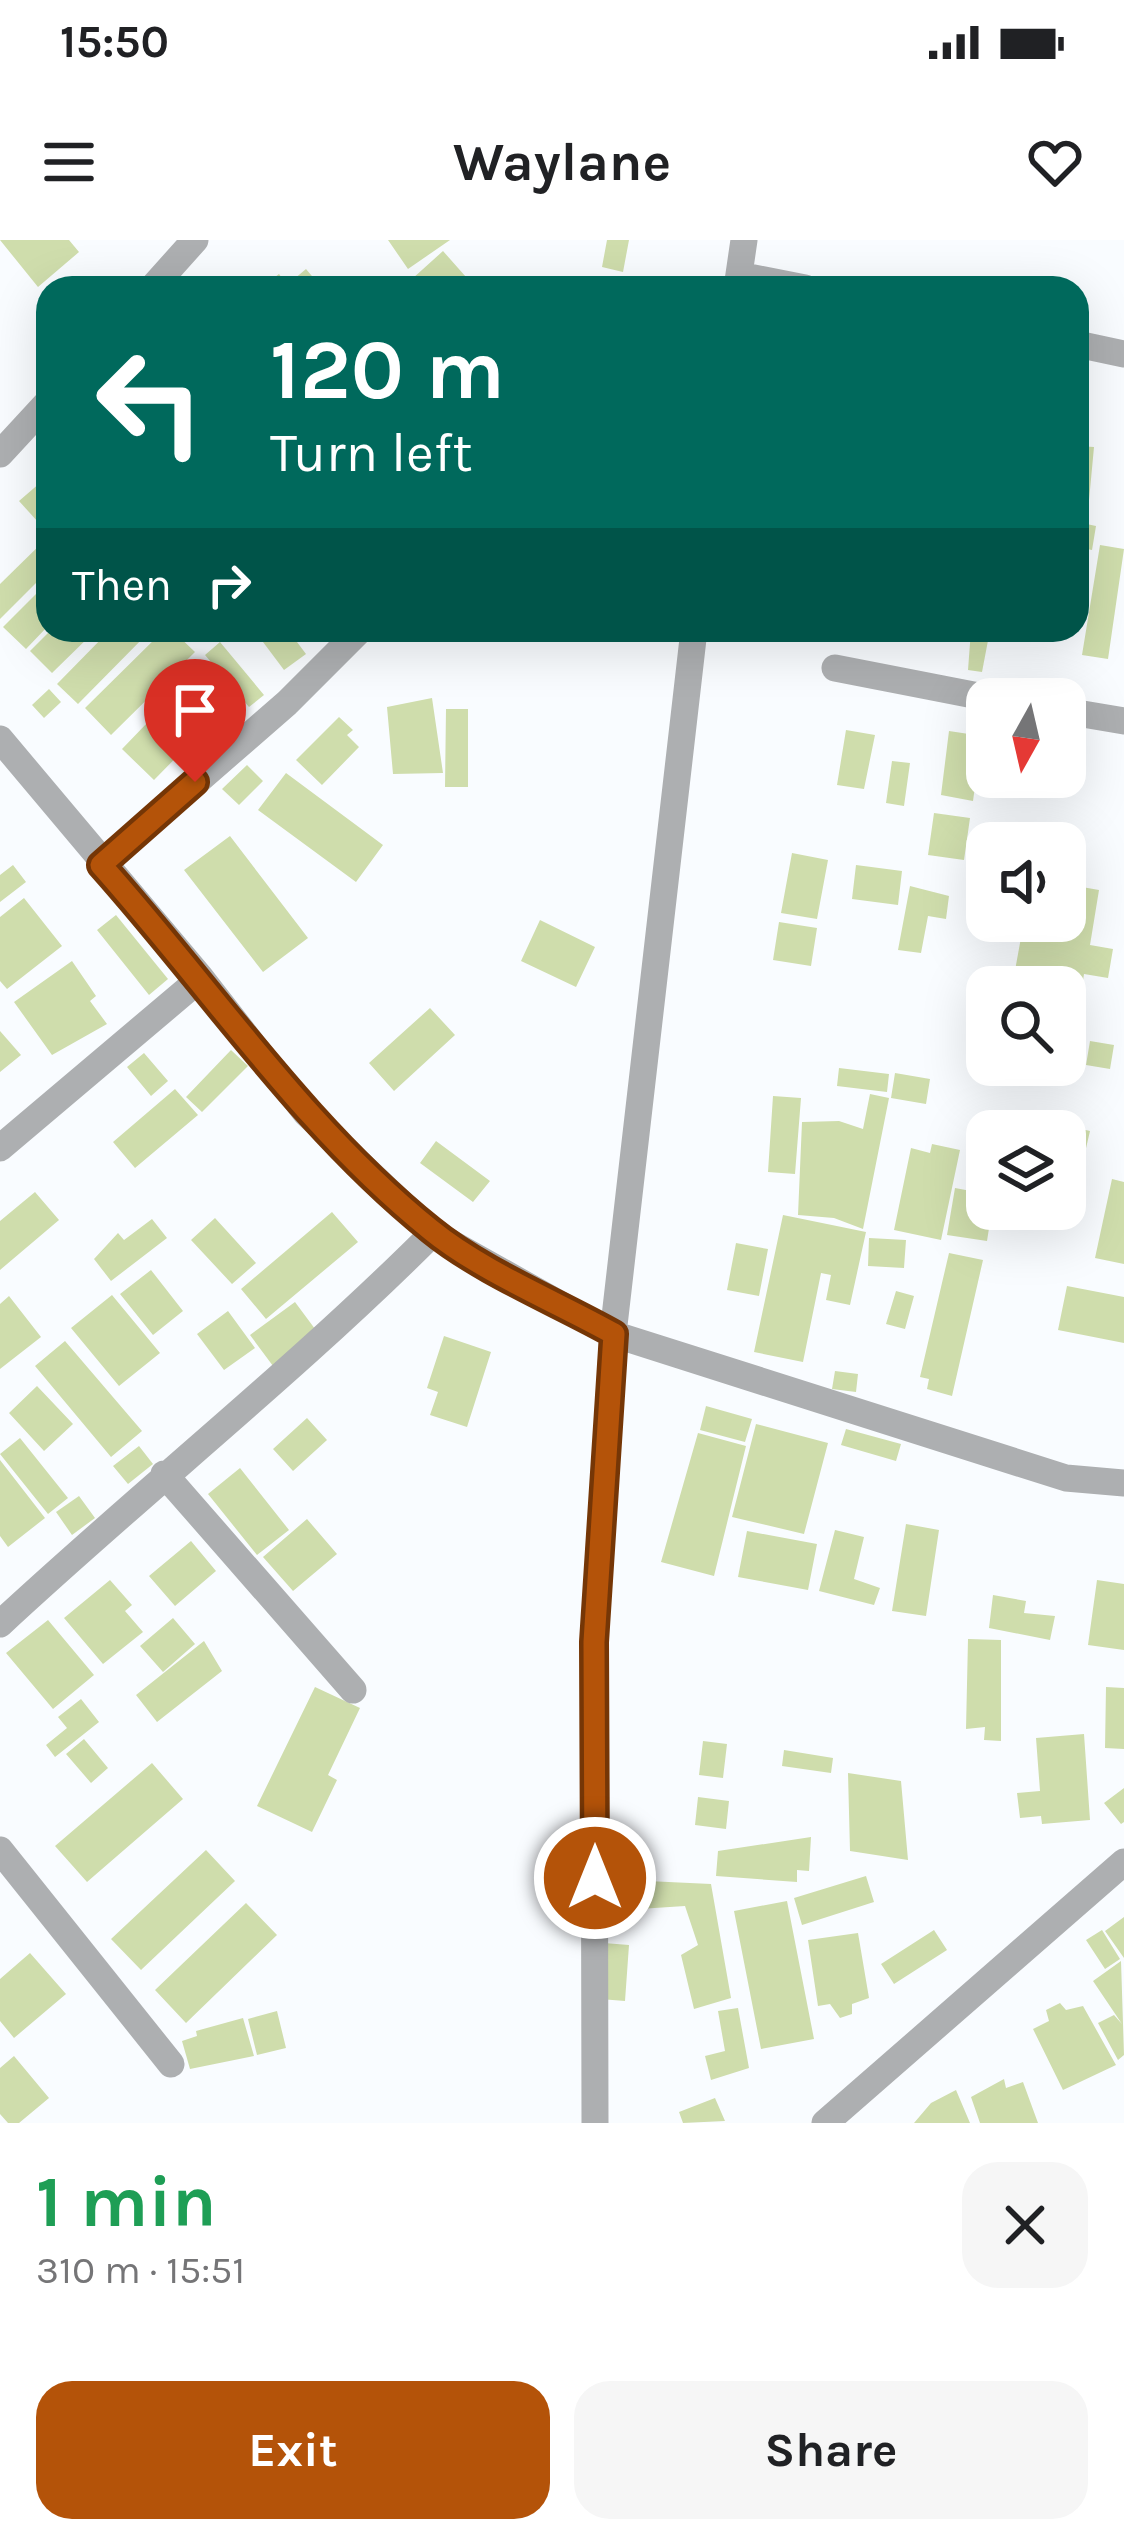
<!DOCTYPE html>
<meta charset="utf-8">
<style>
:root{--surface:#fff;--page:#f6f6f6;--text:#202124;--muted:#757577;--accent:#b45309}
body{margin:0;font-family:Karla,sans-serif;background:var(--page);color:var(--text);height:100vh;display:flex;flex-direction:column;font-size:45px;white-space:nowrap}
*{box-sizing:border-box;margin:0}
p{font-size:39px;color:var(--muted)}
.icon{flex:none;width:66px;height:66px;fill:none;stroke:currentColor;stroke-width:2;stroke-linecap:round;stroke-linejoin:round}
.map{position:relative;height:1883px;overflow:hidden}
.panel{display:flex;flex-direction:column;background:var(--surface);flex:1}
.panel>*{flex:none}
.banner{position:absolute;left:36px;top:36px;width:1053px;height:366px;border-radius:36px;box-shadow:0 12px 48px #0002;background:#00695c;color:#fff;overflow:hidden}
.needle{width:78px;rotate:188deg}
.buttons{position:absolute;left:966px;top:438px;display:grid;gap:24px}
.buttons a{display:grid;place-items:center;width:120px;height:120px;border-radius:24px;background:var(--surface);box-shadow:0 12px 48px #0002;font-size:60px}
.pin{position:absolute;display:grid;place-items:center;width:102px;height:102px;color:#fff;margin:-123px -51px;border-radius:50% 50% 50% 0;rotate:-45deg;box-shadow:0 0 12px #0007}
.pin .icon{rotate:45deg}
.me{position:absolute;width:132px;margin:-66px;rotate:0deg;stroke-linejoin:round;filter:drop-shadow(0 0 9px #0008)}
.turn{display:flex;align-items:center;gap:42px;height:252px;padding:0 36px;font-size:54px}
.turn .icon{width:156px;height:156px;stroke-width:2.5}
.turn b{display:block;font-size:84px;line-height:102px}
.then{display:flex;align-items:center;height:114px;padding:0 36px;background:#0003;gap:24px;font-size:45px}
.round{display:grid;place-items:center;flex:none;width:126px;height:126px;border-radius:36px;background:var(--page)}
.headline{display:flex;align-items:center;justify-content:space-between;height:204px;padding:0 36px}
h1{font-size:72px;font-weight:700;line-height:90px;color:#1e9e55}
.primary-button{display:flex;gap:24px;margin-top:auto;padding:24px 36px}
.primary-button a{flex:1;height:138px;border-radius:36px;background:var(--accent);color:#fff;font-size:48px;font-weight:700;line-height:138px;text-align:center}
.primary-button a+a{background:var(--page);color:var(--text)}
.status{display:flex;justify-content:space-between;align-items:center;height:84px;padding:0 60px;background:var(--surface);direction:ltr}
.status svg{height:33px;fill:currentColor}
header{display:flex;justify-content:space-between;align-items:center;height:156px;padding:0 36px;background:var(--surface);font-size:54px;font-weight:700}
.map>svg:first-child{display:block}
.building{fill:#cfddac}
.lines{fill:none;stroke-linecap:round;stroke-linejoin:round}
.minor{stroke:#adafb1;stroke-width:27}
.route-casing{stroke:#753606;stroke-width:30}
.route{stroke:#b45309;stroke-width:21}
</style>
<div class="status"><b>15:50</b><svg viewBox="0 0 49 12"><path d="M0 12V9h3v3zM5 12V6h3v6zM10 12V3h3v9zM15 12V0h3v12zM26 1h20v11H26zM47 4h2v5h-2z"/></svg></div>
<header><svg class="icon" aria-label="menu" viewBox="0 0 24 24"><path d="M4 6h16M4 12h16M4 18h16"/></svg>Waylane<svg class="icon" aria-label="heart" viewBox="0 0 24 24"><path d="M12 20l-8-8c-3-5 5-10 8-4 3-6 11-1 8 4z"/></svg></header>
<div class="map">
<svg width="1124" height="1883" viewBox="0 0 1124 1883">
<rect width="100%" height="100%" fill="#f9fcff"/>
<path class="building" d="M0 0H69L79 12 38 47Z
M388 0H450L408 29Z
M607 0H629L623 32 602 27Z
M443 11 466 37 454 48H420L412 39Z
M306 29 322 48H261L279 34 287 45Z
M1077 206 1094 207 1088 271 1077 270Z
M48 236V293L19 261Z
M1077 282 1096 286 1092 310 1077 307Z
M48 297V331L0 379V344Z
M1100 305 1124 309 1108 419 1082 415Z
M48 342V386L26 409 3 387Z
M51 390H96L52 433 30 411Z
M110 390H151L78 464 57 444Z
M164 390H172L195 412 111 495 85 468Z
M254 390H288L306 414 284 430Z
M971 390H990L982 432 968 430Z
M220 402 264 455 249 467 205 415Z
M49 449 61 462 44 478 32 465Z
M175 454 208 485 154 540 122 509Z
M432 458 443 533 393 534 387 467Z
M446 469H468V547H445Z
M339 477 353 490 347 495 359 507 322 545 296 520Z
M846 490 875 495 864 549 837 545Z
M949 491 982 496 973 561 941 555Z
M892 521 910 523 904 566 886 563Z
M247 525 263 541 239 565 222 549Z
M286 533 383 605 356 642 258 570Z
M934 573 970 578 964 620 928 615Z
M230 596 308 698 263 732 184 630Z
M792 613 828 620 817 679 781 673Z
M13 625 26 642 0 662V635Z
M856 625 902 631 898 665 852 659Z
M1065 644 1099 650 1090 705 1113 709 1108 738 1084 734 1080 760 1069 758 1067 768 1065 747H1012L1024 681H1065Z
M910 646 949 656 946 679 928 676 921 713 898 710Z
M24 658 62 706 7 749 0 741V677Z
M116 675 168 739 149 755 97 690Z
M540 680 595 707 576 747 521 721Z
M779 682 817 688 811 726 773 720Z
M72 721 96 756 90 761 107 784 52 815 14 762Z
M430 768 455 795 394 851 369 823Z
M0 791 21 815 0 832Z
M1090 801 1114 805 1110 829 1086 825Z
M231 810 248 826 202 872 186 857Z
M144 813 168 841 151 856 127 827Z
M839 828 889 834 887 852 837 846Z
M895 833 930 839 926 864 891 858Z
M175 849 198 875 135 928 113 902Z
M870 854 889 858 863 989 834 978 798 975 802 882 839 881 863 889Z
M773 856 801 858 795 934 768 932Z
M1052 875 1075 879 1077 888 1090 891 1080 934 1065 931V891H1049Z
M436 901 490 941 473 962 420 923Z
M932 904 960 910 941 1000 894 990 911 908 930 913Z
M1065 937 1078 939 1071 981 1038 976 1039 969H1065Z
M1112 939 1124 942V1024L1095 1018Z
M955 948 987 954V969H992L987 1001 947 995Z
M35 952 59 980 0 1030V981Z
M332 972 358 1002 266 1079 241 1049Z
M783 975 866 992 850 1065 826 1060 831 1035 821 1033 803 1122 754 1112Z
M215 978 256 1023 232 1044 191 1000Z
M152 979 167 998 111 1041 94 1019 118 993 124 1000Z
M869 998 906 1000 904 1028 868 1026Z
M736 1003 768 1009 759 1056 727 1050Z
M949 1013 983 1020 952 1156 927 1149 929 1139 920 1137Z
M151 1030 183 1071 153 1095 120 1054Z
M1067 1046 1124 1057V1103L1058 1090Z
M896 1051 914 1056 905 1089 886 1084Z
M112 1055 160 1113 119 1146 71 1088Z
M9 1056 41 1097 0 1129V1064Z
M295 1062 318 1093 273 1126 250 1095Z
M228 1071 255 1108 224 1130 197 1094Z
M444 1096 491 1112 467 1187 430 1175 438 1152 427 1148Z
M65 1101 142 1191 111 1217 35 1126Z
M835 1131 858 1134 856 1152 832 1149Z
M37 1146 73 1184 44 1211 9 1173Z
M706 1166 752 1179 745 1202 700 1190Z
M307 1178 327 1200 293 1231 273 1209Z
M756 1184 828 1203 804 1294 732 1277Z
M846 1189 901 1204 896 1221 841 1205Z
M698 1193 746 1206 714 1336 661 1322Z
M20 1198 68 1258 48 1274 0 1214Z
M139 1206 153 1224 128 1244 113 1226Z
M0 1220 45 1278 8 1307 0 1296Z
M240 1228 289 1290 257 1315 208 1254Z
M79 1256 95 1278 72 1295 56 1272Z
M307 1279 337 1314 293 1351 263 1317Z
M906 1284 939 1290 926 1376 892 1371Z
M835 1290 864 1297 854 1339 880 1348 874 1365 819 1351Z
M747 1291 817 1304 808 1350 738 1337Z
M191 1301 216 1331 175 1366 149 1336Z
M110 1340 132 1365 125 1371 143 1392 103 1424 64 1378Z
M1097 1340 1124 1344V1410L1088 1405Z
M993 1355 1026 1361 1024 1373 1055 1376 1050 1400 989 1388Z
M173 1378 195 1404 163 1432 140 1406Z
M48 1380 94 1435 53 1469 6 1413Z
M968 1399 1001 1400V1501L984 1500 985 1487 966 1489Z
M204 1401 222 1431 157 1482 136 1455Z
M315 1447 360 1468 328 1535 337 1540 312 1592 257 1566Z
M1106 1447 1124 1448V1509L1105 1508Z
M81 1459 99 1482 55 1517 46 1505 67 1488 58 1477Z
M1084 1494 1090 1580 1042 1584 1041 1576 1020 1578 1017 1553 1040 1551 1036 1498Z
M84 1499 108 1528 91 1543 66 1514Z
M703 1501 727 1504 723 1538 699 1535Z
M784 1510 833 1518 831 1533 782 1526Z
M152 1523 183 1559 87 1642 55 1606Z
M848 1533 901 1541 908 1620 850 1611Z
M1124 1548V1582L1121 1584 1104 1563Z
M698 1557 729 1561 726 1589 695 1585Z
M811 1597 809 1631 797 1630V1642L716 1636 718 1611Z
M206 1610 235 1641 141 1730 111 1699Z
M866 1636 874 1662 802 1685 794 1658Z
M626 1640 711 1644 731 1758 694 1769 681 1715 698 1705 685 1666 624 1670Z
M787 1661 814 1799 761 1809 734 1671Z
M246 1663 277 1695 186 1783 155 1750Z
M1124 1677V1718L1105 1691Z
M934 1690 947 1710 894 1744 881 1724Z
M1102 1690 1120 1719 1105 1729 1086 1700Z
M858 1693 869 1758 852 1764V1774L840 1778 830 1764 818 1766 808 1700Z
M604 1703 629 1705 625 1761 600 1759Z
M30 1713 66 1754 14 1798 0 1781V1739Z
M1121 1721 1124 1815 1118 1820 1098 1783 1114 1775 1122 1784 1093 1741Z
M1060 1763 1066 1770 1083 1766 1116 1825 1063 1850 1033 1789 1049 1781 1046 1770Z
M738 1768 749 1828 711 1840 705 1816 725 1811 718 1771Z
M277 1771 286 1808 257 1815 248 1779Z
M243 1778 254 1816 190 1829 182 1801 197 1796 196 1791Z
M14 1816 49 1858 19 1883H8L0 1874V1828Z
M1004 1839 1006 1848 1023 1842 1038 1883H980L971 1857Z
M956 1850 970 1883H914L931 1863Z
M715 1858 725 1881 683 1883 679 1872Z"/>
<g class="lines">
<path class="minor" d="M739 35 805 48
M152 48 195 0
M737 48 744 0
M1077 104 1124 114
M0 214 48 162
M835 428 994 459
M1065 471 1124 481
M0 499 201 738 306 873 433 993 613 1094 1066 1238 1124 1243
M101 625 287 463 360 390
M0 908 201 738
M164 1234 353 1450
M0 1384C143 1251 295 1131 433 993
M0 1610 171 1824
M595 1883 594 1403 613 1094 694 390
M825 1883 1124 1622"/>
</g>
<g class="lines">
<g class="route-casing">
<path id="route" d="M195 542 101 625C210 747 303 887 431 990 481 1031 557 1062 614 1094L594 1402 595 1638"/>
</g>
<use href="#route" class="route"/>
</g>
</svg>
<div class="buttons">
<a><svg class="needle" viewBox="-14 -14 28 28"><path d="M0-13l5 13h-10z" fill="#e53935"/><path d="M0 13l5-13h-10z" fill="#757577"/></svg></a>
<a><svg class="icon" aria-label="sound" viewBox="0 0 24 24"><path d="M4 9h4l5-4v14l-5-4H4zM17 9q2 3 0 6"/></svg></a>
<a><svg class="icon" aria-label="search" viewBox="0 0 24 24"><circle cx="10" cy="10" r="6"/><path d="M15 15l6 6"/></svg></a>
<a><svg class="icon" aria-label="layers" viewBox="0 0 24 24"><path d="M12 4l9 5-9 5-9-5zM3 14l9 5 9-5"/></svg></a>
</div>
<div class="pin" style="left:195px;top:542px;background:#d93025"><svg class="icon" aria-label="arrive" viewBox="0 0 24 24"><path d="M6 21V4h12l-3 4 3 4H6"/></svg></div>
<svg class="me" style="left:595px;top:1638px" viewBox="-20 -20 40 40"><circle r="17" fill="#b45309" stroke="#fff" stroke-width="3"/><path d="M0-11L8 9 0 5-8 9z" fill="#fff"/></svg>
<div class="banner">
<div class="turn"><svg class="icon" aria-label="left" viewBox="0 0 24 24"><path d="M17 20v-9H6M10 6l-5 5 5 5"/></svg><div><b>120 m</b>Turn left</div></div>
<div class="then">Then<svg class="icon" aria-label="right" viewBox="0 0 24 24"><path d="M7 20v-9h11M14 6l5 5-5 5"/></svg></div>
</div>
</div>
<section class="panel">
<div class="headline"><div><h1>1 min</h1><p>310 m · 15:51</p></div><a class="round"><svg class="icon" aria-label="close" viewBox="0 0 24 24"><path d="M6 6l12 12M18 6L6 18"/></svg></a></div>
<div class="primary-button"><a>Exit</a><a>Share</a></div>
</section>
